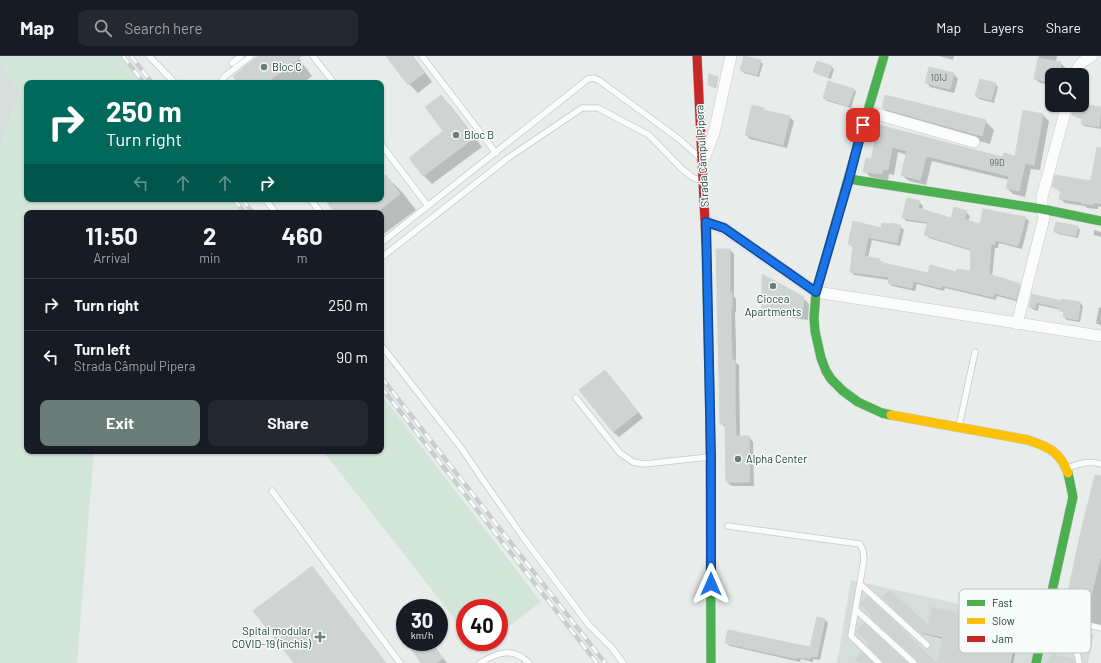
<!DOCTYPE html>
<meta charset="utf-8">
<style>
:root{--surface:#171b24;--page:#242831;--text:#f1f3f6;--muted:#9ea1a6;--line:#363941;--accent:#697e78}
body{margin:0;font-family:Barlow,sans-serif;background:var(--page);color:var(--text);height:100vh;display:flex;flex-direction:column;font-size:15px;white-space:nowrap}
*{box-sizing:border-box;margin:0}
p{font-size:13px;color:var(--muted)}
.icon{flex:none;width:22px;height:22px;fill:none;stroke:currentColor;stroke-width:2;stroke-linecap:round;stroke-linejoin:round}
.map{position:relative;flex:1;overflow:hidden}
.sheet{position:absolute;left:24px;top:154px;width:360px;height:244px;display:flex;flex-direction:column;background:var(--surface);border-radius:8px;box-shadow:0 1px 3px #0004}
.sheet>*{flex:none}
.banner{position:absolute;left:24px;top:24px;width:360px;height:122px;border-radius:8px;box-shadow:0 1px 3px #0004;background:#00695c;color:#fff;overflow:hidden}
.buttons{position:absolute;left:1045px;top:12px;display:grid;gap:8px}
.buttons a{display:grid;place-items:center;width:44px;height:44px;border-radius:8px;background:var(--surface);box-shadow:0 1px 3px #0004;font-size:20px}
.speed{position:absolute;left:396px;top:543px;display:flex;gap:8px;font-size:20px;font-weight:700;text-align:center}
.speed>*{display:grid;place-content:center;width:52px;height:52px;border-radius:50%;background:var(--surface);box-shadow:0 1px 3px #0004;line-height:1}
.speed small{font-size:10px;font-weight:400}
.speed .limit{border:6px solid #d22;background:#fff;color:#111}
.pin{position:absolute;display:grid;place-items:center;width:34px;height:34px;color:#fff;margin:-17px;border-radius:8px;box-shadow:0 2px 6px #0006}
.me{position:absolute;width:44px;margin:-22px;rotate:0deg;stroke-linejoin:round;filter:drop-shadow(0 0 3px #0008)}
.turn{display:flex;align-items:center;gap:14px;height:84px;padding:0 16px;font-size:18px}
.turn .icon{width:52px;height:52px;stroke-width:2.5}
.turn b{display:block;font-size:28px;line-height:34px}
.lanes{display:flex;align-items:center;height:38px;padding:0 16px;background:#0003;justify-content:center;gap:20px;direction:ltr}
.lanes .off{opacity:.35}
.eta{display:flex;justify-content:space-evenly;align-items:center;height:68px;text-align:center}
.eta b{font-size:24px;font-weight:700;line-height:28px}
.action{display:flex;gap:8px;margin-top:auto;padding:8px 16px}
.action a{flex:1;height:46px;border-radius:8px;background:var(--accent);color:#fff;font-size:16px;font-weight:700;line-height:46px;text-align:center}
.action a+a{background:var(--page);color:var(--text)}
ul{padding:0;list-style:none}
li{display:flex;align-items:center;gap:12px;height:52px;padding:0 16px;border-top:1px solid var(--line)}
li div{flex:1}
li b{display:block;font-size:15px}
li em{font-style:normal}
header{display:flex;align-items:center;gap:24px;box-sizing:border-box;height:56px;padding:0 20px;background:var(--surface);border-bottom:1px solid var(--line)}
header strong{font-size:19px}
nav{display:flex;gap:22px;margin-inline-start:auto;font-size:14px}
.search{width:280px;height:36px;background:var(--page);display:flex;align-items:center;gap:10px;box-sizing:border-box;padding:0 14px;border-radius:8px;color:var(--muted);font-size:15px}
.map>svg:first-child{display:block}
.built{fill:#d6dedb}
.green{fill:#d1e6d8}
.shadow{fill:#0003}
.building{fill:#cfd4d2;stroke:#d1d6d4}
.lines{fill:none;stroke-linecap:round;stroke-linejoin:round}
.lane-casing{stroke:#c5cac8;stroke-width:7}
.street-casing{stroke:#c5cac8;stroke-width:12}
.fast-casing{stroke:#c3cbc8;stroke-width:10}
.slow-casing{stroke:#c3cbc8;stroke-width:10}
.jam-casing{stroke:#c3cbc8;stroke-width:10}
.lane{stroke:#fcfcfc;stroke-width:5.5}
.street{stroke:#fcfcfc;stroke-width:11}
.fast{stroke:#4caf50;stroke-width:9}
.slow{stroke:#ffc107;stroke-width:9}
.jam{stroke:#c62828;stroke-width:9}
.rail-casing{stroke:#c9cdcc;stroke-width:4.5}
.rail{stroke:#f7fbf9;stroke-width:3;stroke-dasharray:9;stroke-linecap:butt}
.route-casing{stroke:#114b97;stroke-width:10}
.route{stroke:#1a73e8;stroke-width:7}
.poi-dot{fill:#697e78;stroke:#f7fbf9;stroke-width:1.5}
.labels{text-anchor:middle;stroke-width:3;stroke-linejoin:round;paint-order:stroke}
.number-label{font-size:9px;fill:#506761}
.poi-label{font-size:11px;fill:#24423a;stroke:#f7fbf9;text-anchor:start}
.street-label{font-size:11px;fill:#24423a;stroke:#f7fbf9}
.key{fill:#f7fbf9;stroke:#b8c4c0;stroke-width:1}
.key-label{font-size:11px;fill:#24423a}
</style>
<header>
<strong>Map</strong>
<div class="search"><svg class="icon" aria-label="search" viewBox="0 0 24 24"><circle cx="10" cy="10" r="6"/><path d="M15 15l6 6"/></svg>Search here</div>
<nav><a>Map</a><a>Layers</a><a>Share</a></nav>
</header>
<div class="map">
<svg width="1101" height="607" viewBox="0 0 1101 607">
<rect width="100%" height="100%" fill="#e8edeb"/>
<path class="built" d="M0 9 20 34 0 91Z
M851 524 1094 578 1088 607H837Z"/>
<path class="green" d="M0 0H120L141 27H27V143H231L242 157H27V395H94L77 607H0V91L20 34 0 9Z
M381 338 541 546 499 578V552H465V576L323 395H381Z"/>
<path class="shadow" d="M260 0H297L312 20 303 27H239Z
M387 0H413L432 26 418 37 409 28Z
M939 0H954L953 4Z
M1039 0H1057L1056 6 1060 7 1065 11 1063 19H1052V29L1040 27 1035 23Z
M760 5 763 8 759 21 744 17 741 14Z
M831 11 834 13 831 23 817 18 814 16Z
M954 18 958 23 954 37 930 31 926 26Z
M717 22 718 23 716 32 710 30 709 29Z
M995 28 998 31 994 47 979 43 976 40Z
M854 33 856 36 851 52 827 45 824 42Z
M441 40 450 49 482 91 432 128 424 120 445 76Z
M1075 49H1082L1101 52V73L1084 70 1082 68 1083 63 1076 61 1074 59Z
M883 52 985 65 994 74 990 88 892 61Z
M763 53 766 55 789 61 794 65 787 92 750 83 746 79Z
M1024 55 1043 59 1049 65 1040 114 1031 113 1025 141 1013 138 1007 132 1009 124 932 105 926 129 909 125 902 119 907 99 898 96 894 119 889 118 888 124 871 121 864 115 872 105 879 70 1003 102 1016 101Z
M1101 106V151L1098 150V153L1087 152 1085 150 1065 147 1060 142 1061 136 1053 130 1092 126Z
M386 120 402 136 416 154 381 180V157H337L326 143H381V124Z
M919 146 923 150 922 155 952 163 966 156 970 160 968 165 981 169 1026 162 1029 165 1022 193 999 187 998 192H995L992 221 1019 229 1023 232 1020 246 997 240 996 244 945 232 944 235 917 228 915 235 892 230 889 227V224L854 219 851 215 854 192 849 188 882 173 900 170 904 174 900 190 872 184 868 202 879 204 883 207 928 219 971 217 972 195 929 182 926 179 929 168 906 165 903 161Z
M1078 171 1080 174 1078 182 1058 178 1055 175Z
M1094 174 1101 176V181L1094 179Z
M730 194 734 198V241L736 243V256H735L736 287V307L739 309 740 381H749L753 386 754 430H732L727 426 726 372 721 367Z
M1033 239 1062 246V244L1080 247 1083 250 1080 266 1067 264 1064 261V257L1061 254 1039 249 1038 255 1032 253 1030 251Z
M803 242 809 248 808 264 769 259 763 253Z
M1099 251 1101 252V270L1096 267Z
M611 321 643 362 619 381 613 376Z
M1101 421V575L1081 571 1065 555Z
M312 512 318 518 386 607H295Z
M884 542 929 571 1017 572 1020 574 1013 607H937L944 583 923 578Z
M824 563 828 567 820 604 813 603V606L801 603 800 606 730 590 726 587 811 593Z
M410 586H431L447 607H423Z"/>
<path class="building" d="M258 0H302L266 27H238L233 20Z
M386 0H412L424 17 408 29Z
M744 0 761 4 757 19 740 14Z
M1038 2 1061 6 1059 19H1052V26L1034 23Z
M817 5 832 10 828 21 813 16Z
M929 11 954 17 950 33 925 27Z
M709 18 718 21 715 31 708 29Z
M980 23 996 27 991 44 975 40Z
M828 25 854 33 848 50 823 42Z
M441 39 474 82 423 120 409 102 443 75 425 51Z
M885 39 986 64 982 80 882 52Z
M1082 48 1101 51 1099 71 1081 68 1082 61 1072 59 1074 49H1082Z
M752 49 764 52 763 54 790 60 783 89 745 79Z
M1023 54 1043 58 1034 109 1025 107 1019 135 1006 132 1009 120 926 100 920 124 901 119 907 95 892 91 888 114 883 113 882 118 863 116 866 102 871 103 879 69 1002 101 1004 97 1015 100Z
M1097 91 1101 92V148L1094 146 1093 149 1082 147V146L1059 143 1061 134 1052 131 1055 119 1091 125Z
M386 119 400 138 375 157H335L325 143H381V122Z
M907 142 920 145 918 152 951 162 954 151 967 155 964 163 980 168 983 153 1026 161 1018 190 995 184V188H991L989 218 1020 228 1016 243 994 237 993 241 941 229V232L913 225 912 232 888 227 889 221 850 216 853 189 848 188 853 165 881 172 882 167 890 168V167L901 169 897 187 868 181 864 200 880 203 879 206 928 217 930 209 956 216 957 213 970 215 971 193 924 179 928 166 902 162Z
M1056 166 1078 170 1076 180 1054 176Z
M716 193H730V237H732V252H731V282L732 304H735V350L736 380H749L750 426H726L725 367 720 368Z
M762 218 804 241 802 259 762 254Z
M1032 238 1061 245V243L1080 246 1078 264 1063 261 1064 255H1059L1060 252 1036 246 1035 252 1029 251Z
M605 314 638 356 613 376 579 334Z
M1095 419 1101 420V499L1086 560 1064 555 1081 475Z
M312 510 386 607H294L253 555Z
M890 534 928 569 932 551 1018 571 1010 607H937L943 581 919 576 882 542Z
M867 540 902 572 900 571 937 607H918L917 604 869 560 871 559 861 549V547Z
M817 561 825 563 817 601 810 600V603L798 601 797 603 725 587 728 574 810 591Z
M864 567 908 607H883L882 604 868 590 870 588 856 575Z
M406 586H431L443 602 436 607H421Z
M862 596 873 607H859L855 603Z
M1052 598 1074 603 1075 607H1047Z"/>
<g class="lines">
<g class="lane-casing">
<path id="lane" d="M149 0 175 27
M313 0 334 27
M422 0 496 97
M232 7 241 0
M223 27 222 24 225 20 251 0
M381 88 428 150
M265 143 276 157
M310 143 321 157
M381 187 588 23 594 22 600 25 679 83 699 101
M381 202 508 102 582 52H598L649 79 682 113 692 121 702 125
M381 289 462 393 483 424 523 481 589 569 612 592 623 607
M576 342 620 397 633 406 644 408 709 401
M959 370 975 296
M1068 412C1080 407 1088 405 1101 408
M272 435 400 607
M728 470 860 488 863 495 864 503 851 580 879 607
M860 528 927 589
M856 554 914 607
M1049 560 1101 572
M1043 577C1062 581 1077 585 1079 607
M480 607C498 596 513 591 529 607"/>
</g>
<g class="street-casing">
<path id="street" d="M1075 19C1078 9 1083 4 1092 0
M866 55 974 86
M704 102 714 77 731 0
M706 166 723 172 816 236 1101 280
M1017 268 1044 162 1042 153V141L1067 49"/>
</g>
<g class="fast-casing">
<path id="fast" d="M884 0 858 88 816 236 814 262 815 275 821 302 826 315 831 323 843 335 858 346 882 357 891 359
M849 123 1042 153 1101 165
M710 354 711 607
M1036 607 1073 441 1068 417"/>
</g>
<g class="slow-casing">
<path id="slow" d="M706 187 710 354
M891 359 1028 384C1049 391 1060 396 1068 417"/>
</g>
<g class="jam-casing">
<path id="jam" d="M697 0 706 187"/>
</g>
<use href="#lane" class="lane"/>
<use href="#street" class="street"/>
<use href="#fast" class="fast"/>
<use href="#slow" class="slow"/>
<use href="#jam" class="jam"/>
<g class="rail-casing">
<path id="rail" d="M123 0 144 27
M131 0 152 27
M234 143 245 157
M242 143 253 157
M381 321 605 607
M381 331 597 607"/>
</g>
<use href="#rail" class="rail"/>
</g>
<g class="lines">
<g class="route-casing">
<path id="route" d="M711 528V401L706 166 724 172 816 236 849 123 863 69"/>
</g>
<use href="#route" class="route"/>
</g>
<g class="poi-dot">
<circle cx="264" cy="11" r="4"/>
<circle cx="456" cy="79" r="4"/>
<circle cx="773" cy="230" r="4"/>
<circle cx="738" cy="403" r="4"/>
<path d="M318 575h4v4h4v4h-4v4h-4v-4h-4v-4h4z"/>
</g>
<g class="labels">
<g class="number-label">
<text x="939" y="25">101J</text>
<text x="997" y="110">99D</text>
</g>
<g class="poi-label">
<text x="272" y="15">Bloc C</text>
<text x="464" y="83">Bloc B</text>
<text x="773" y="247" text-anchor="middle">Ciocea<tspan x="773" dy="13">Apartments</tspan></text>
<text x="746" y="407">Alpha Center</text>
<text x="311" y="579" text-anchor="end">Spital modular<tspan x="311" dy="13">COVID-19 (închis)</tspan></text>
</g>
<g class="street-label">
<text transform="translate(702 100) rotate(-93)" y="4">Strada Câmpul Pipera</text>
</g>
</g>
<rect x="959" y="533" width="132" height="64" rx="6" class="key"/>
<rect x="967" y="544" width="18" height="6" fill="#4caf50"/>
<rect x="967" y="562" width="18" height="6" fill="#ffc107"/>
<rect x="967" y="580" width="18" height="6" fill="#c62828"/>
<g class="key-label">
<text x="992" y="551">Fast</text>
<text x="992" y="569">Slow</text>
<text x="992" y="587">Jam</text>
</g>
</svg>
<div class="buttons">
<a><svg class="icon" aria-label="search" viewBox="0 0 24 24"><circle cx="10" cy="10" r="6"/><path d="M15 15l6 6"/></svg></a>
</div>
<div class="speed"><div>30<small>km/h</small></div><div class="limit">40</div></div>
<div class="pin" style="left:863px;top:69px;background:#d93025"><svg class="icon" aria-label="arrive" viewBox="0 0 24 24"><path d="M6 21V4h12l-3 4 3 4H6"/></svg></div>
<svg class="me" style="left:711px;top:528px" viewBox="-20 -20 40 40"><path d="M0-17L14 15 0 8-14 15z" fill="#1a73e8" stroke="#fff" stroke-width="4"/></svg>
<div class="banner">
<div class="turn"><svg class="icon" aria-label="right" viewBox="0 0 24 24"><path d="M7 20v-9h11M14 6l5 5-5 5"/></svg><div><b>250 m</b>Turn right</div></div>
<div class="lanes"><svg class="icon off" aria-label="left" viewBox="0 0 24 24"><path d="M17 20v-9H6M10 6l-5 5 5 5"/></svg><svg class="icon off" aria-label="ahead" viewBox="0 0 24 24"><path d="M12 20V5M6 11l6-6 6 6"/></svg><svg class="icon off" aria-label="ahead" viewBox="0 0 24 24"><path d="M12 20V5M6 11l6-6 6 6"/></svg><svg class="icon" aria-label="right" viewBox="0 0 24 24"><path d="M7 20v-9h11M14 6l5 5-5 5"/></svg></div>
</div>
<section class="sheet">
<div class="eta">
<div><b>11:50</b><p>Arrival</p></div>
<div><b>2</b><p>min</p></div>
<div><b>460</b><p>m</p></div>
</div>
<ul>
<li><svg class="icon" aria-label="right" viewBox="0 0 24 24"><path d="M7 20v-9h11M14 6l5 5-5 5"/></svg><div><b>Turn right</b></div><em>250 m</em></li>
<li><svg class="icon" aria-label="left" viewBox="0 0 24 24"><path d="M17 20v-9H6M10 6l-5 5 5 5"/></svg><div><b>Turn left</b><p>Strada Câmpul Pipera</p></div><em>90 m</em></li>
</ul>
<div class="action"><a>Exit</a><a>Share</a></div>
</section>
</div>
